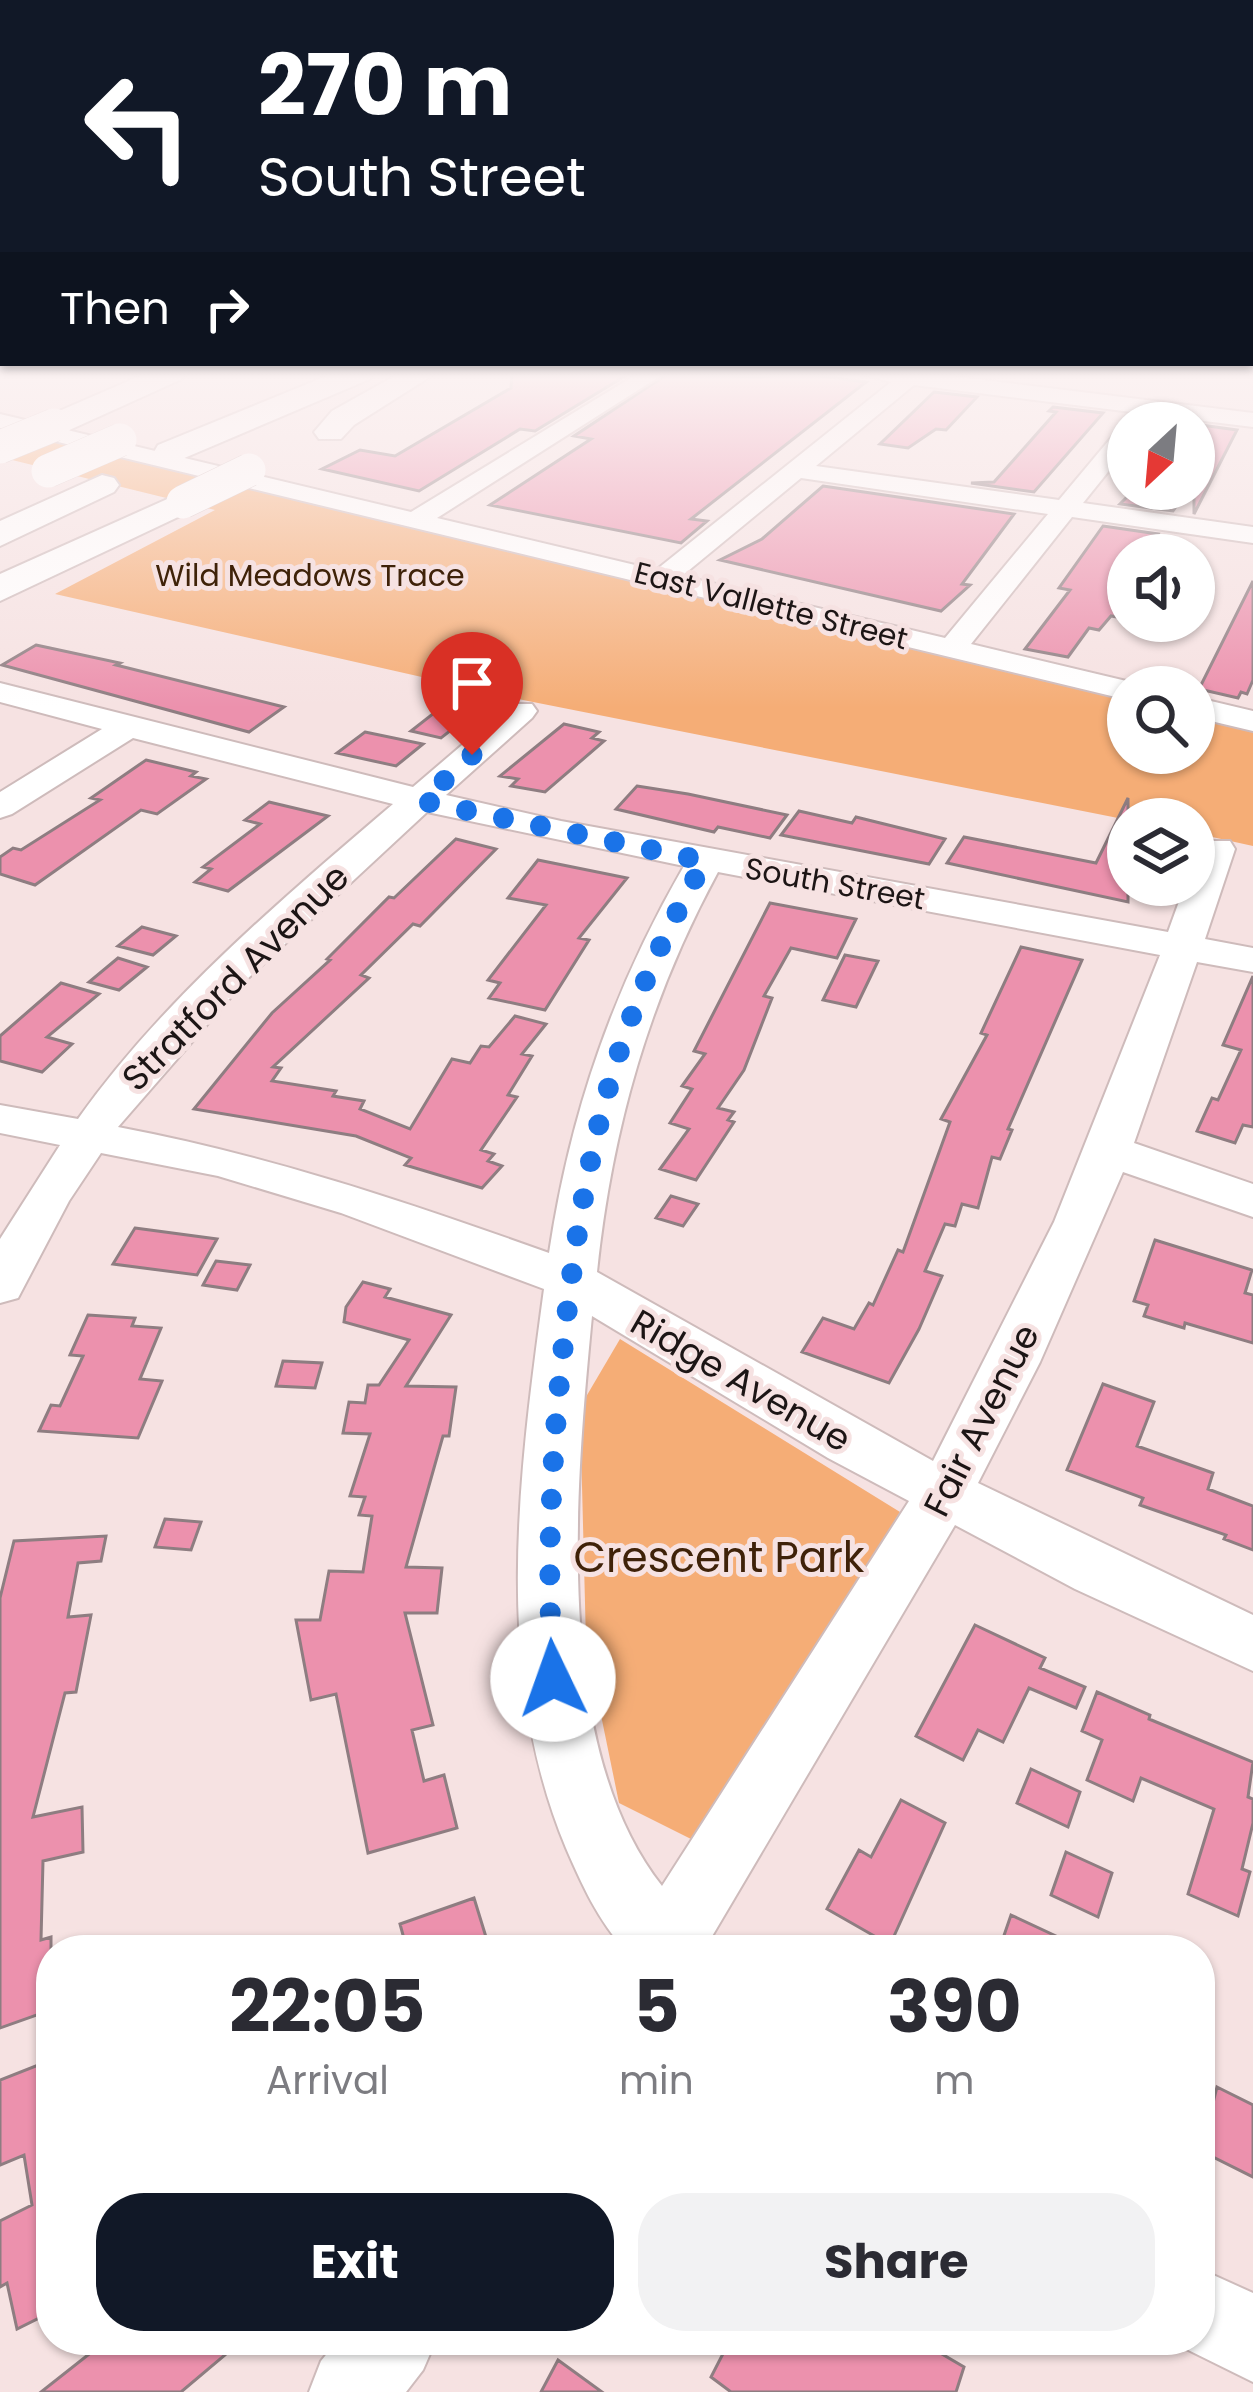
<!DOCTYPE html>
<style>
:root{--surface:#fff;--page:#f2f2f3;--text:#2b2b33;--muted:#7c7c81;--accent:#111827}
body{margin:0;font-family:Poppins,sans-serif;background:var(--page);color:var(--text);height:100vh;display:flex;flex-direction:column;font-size:45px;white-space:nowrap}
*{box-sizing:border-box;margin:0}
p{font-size:39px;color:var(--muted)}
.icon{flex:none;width:66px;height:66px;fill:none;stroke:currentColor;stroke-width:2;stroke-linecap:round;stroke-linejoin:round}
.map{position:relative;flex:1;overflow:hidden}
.sheet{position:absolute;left:36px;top:1935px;width:1179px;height:420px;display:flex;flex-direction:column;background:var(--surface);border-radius:48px;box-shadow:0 3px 9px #0004}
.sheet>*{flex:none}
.hud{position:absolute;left:0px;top:0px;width:1254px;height:366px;box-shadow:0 3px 9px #0004;background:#111827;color:#fff;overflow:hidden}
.needle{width:78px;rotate:206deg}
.controls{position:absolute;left:1107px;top:402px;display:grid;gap:24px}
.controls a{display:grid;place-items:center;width:108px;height:108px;border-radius:50%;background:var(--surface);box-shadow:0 3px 9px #0004;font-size:60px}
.pin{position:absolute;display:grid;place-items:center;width:102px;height:102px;color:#fff;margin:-123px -51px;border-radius:50% 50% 50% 0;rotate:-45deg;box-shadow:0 0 12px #0007}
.pin .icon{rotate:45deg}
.me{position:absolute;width:132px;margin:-66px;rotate:357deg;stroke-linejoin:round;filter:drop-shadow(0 0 9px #0008)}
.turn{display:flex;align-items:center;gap:42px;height:252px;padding:0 60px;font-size:54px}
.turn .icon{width:156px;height:156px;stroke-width:2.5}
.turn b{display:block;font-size:84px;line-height:102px}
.then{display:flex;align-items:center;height:114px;padding:0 60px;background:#0003;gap:24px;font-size:45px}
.eta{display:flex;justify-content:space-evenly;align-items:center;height:204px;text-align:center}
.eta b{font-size:72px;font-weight:700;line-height:84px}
.action{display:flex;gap:24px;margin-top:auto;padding:24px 60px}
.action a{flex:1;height:138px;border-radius:48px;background:var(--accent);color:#fff;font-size:48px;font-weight:700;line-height:138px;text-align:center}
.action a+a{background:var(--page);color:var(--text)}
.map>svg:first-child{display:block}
.green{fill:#f5ad76}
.building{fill:#ec91ad;stroke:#8e7d81;stroke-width:3}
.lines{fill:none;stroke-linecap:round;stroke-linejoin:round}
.minor-casing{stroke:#cebbbb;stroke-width:4}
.highway-casing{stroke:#cebbbb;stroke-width:4}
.minor{fill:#fff;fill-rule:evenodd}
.highway{fill:#fff;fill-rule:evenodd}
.highway-bridge-casing{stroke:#cebbbb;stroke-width:34;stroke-linecap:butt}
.highway-bridge{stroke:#fff;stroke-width:33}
.route{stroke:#1a73e8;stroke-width:21;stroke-dasharray:0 37.8}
.labels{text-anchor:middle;stroke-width:10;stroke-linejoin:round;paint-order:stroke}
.far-park-label{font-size:30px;fill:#3f2209;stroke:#f6e2e2}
.far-street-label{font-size:30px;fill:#1c1515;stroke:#f6e2e2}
.street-label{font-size:36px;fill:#1c1515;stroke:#f6e2e2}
.near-park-label{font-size:42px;fill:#3f2209;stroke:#f6e2e2}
</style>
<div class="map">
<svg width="1253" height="2392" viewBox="0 0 1253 2392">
<rect width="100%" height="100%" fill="#f6e2e2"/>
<path class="green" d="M0 425 1128 697V753H1194V713L1253 727V846L1194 833V819L1128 820 523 700 55 594 215 510 0 457Z
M620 1339 900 1512 699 1843 619 1803 586 1642 580 1407Z"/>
<path class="building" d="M512 373H630L535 431 520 429 419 491 322 469 360 450 395 456 511 388Z
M669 373 759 377 798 373 866 382 691 519 707 521 681 543 490 505 591 439 574 436Z
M934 392 977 397 946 430 936 429 908 448 880 444Z
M1053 407 1103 413 1034 492 971 483 994 482 1056 412 1049 411Z
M1194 424 1237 430 1194 514Z
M823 486 1014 514 962 584 970 585 941 611 720 560 762 539Z
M1135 489H1188L1173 511 1120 504Z
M1103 526 1158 534 1144 555H1128V619L1111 616 1099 630 1089 628 1068 657 1025 649 1070 590 1059 588Z
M1253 581V680L1247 694 1241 692 1238 698 1199 689Z
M36 645 120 663 116 665 284 707 249 732 2 665Z
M439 709 469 716 441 738 411 731Z
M564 724 599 732 592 738 604 741 545 792 511 786 518 779 500 776Z
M365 732 423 744 396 766 337 753Z
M146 760 196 772 191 776 206 779 157 814 141 810 35 885 0 874V857L13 848 21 850 100 800 91 798Z
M637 786 688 794 787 815 770 838 718 827 714 832 616 809Z
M1128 798V902L947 863 964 837 1096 863Z
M269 802 328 816 228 891 195 882 211 869 203 867 260 824 245 820Z
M799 811 852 823 856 817 945 839 929 864 781 835Z
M456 839 496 849 420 926 413 924 361 975 369 978 273 1067 281 1068 272 1081 336 1091 333 1096 364 1101 360 1109 410 1129 452 1059 470 1063 481 1046 489 1047 515 1016 546 1024 522 1054 532 1056 508 1095 517 1097 481 1150 494 1154 488 1161 502 1166 482 1188 405 1165 411 1158 356 1136 194 1109 272 1013 330 960 327 959 389 897 394 898Z
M538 860 627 878 579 938 589 940 545 1010 489 998 500 983 488 980 546 905 508 898Z
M770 903 856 919 837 958 791 948 764 996 772 998 744 1070 718 1108 734 1112 728 1120 734 1122 696 1180 660 1169 689 1129 670 1123 692 1089 682 1086 705 1054 694 1051Z
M142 927 176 936 153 955 118 946Z
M1021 947 1082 960 1008 1129 1012 1130 1000 1159 992 1157 978 1208 962 1204 955 1226 945 1224 925 1271 942 1276 919 1329 889 1383 802 1352 823 1318 854 1329 869 1303 873 1305 898 1250 903 1252 950 1122 941 1119 987 1035 981 1033Z
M845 955 878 961 856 1007 823 1000Z
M118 958 147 967 119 990 89 982Z
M1253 976V1127L1243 1125 1235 1143 1197 1131 1212 1098 1218 1100 1241 1050 1223 1045Z
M61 983 99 994 47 1037 72 1044 42 1072 0 1061V1036Z
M671 1196 698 1204 683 1226 656 1218Z
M135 1228 217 1239 197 1275 113 1264Z
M1155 1240 1252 1270 1245 1293 1253 1295V1343L1185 1323 1184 1328 1144 1316 1148 1305 1134 1301Z
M216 1261 250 1265 237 1290 203 1285Z
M363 1282 390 1289 385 1297 451 1315 406 1386 456 1387 449 1436H443L406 1567 442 1568 437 1613H405L433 1725 412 1730 424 1781 444 1775 457 1828 368 1853 336 1694 311 1700 296 1620H320L329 1571 363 1572 372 1516 359 1515 365 1497 350 1496 370 1434 343 1433 349 1402 365 1403 368 1385H379L409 1340 344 1322 346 1307Z
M88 1315 135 1318 132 1326 161 1328 140 1379 162 1381 138 1438 39 1431 51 1405 60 1406 83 1356 70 1355Z
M283 1361 322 1363 315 1388 276 1386Z
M1103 1384 1154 1402 1137 1446 1213 1473 1208 1489 1253 1506V1550L1224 1539 1226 1535 1140 1505 1143 1498 1067 1470Z
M165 1519 201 1522 191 1550 155 1547Z
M106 1536 101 1561 78 1563 68 1617 91 1615 76 1692 65 1693 33 1817 82 1807 83 1852 43 1861 41 1940 51 1937V2010L0 2028V1598L14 1541Z
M975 1625 1045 1658 1040 1668 1085 1687 1076 1708 1029 1688 1003 1742 978 1730 963 1760 916 1736Z
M1097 1692 1150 1715 1149 1719 1253 1762 1248 1797 1253 1799V1823L1242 1869 1250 1872 1238 1916 1188 1894 1214 1809 1141 1778 1133 1801 1087 1780 1102 1740 1082 1731Z
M1031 1769 1080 1792 1068 1827 1017 1803Z
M901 1800 945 1823 890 1945 827 1909 859 1850 871 1857Z
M1066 1852 1112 1873 1098 1917 1051 1895Z
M474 1898 490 1950H407L400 1924Z
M1011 1915 1086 1950H999Z
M51 2060V2312L17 2329 7 2283 0 2287V2221L32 2205 24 2155 0 2165V2080Z
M1217 2087 1253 2105V2177L1201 2151Z
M88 2340H217L225 2355 181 2392H41L93 2351Z
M730 2340H918L964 2367 956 2392H731L711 2377Z
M558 2360 602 2392H541Z"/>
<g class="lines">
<g class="minor-casing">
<path id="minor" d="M639 373H665L437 518 656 570 891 382 857 373H927L1253 413V427L914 385 816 466 1059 500 1120 427 1128 425V447L1083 503 1253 527V543L1072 517 971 644 1139 684 1128 687V700L0 428V414L411 512ZM801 478 1048 514 945 638 682 576Z
M0 683 413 787 510 704H532L537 711 532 718 446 795 561 821 1168 932 1185 885H1194V862L1204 841H1230L1235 849 1205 939 1253 948V972L1197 962 1134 1143 1253 1184V1217L1123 1172 1040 1362 978 1483 1253 1615V1671L1075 1589 955 1525 711 1938 716 1950H625C598 1920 582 1885 566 1848 492 1671 519 1474 544 1289L341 1213 218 1176 101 1153 69 1201 18 1298 0 1303V1239L60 1145 0 1133V1105L78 1119C163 999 282 899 393 804L133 738 12 814 0 818V792L102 729 0 702ZM427 812 684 866C613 989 570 1113 549 1253 407 1202 267 1155 118 1127L245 981ZM718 872 1160 955 1054 1222 933 1461 597 1272C612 1129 649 999 718 872ZM592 1316 828 1458 909 1501 662 1886C551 1746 576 1484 592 1316Z
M1194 697 1253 711V731L1194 717Z
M1200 2269 1253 2293V2382L1170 2341 1200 2340Z
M338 2340H436L423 2370 406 2392H309L321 2361Z"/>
</g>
<g class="highway-casing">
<path id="highway" d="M147 373H186L182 379 65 432 54 434 38 425 43 418Z
M334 373H374L370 379 182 459H158L154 452 158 445Z
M400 373H436L354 425 341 439H319L314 432 332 411Z
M102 475 114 478 119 485 114 492 0 546V521Z
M183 492 195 495 200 502 195 509 0 601V574Z"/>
</g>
<use href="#minor" class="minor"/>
<use href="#highway" class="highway"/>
<g class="highway-bridge-casing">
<path id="highway-bridge" d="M0 447 54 425
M48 471 120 440
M183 502 249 470"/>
</g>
<use href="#highway-bridge" class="highway-bridge"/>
</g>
<linearGradient id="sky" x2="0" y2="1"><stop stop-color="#989ace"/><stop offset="0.53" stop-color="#fbf2f2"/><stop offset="1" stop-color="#fbf2f2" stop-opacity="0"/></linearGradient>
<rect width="1253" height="708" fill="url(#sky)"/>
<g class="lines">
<path class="route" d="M472 755 422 801 705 861C613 1020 583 1160 564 1340 551 1455 546 1564 553 1679"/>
</g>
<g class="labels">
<g class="far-park-label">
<text x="310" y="586">Wild Meadows Trace</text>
</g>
<g class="far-street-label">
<text transform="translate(771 606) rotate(14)" y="10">East Vallette Street</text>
<text transform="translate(835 884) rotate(10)" y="10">South Street</text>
</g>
<g class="street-label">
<text transform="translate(235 977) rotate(-45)" y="13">Stratford Avenue</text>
<text transform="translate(741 1380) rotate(30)" y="13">Ridge Avenue</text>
<text transform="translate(981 1420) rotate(-63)" y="13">Fair Avenue</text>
</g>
<g class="near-park-label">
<text x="719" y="1572">Crescent Park</text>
</g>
</g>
</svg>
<div class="controls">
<a><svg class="needle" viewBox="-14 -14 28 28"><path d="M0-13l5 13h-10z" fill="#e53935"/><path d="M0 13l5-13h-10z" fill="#7c7c81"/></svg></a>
<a><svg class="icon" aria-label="sound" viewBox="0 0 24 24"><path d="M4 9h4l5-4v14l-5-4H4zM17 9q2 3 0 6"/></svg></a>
<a><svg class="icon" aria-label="search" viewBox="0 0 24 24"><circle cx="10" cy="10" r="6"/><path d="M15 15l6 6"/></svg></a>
<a><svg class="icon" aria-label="layers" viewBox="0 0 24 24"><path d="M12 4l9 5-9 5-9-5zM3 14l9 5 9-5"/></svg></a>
</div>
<div class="pin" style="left:472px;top:755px;background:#d93025"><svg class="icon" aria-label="arrive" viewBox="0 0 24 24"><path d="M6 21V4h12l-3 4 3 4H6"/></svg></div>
<svg class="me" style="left:553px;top:1679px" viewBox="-20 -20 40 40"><circle r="19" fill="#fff"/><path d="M0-13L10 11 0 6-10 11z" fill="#1a73e8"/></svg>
<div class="hud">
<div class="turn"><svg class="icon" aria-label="left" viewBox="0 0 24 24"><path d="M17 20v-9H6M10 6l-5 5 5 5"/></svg><div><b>270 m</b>South Street</div></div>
<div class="then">Then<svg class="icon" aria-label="right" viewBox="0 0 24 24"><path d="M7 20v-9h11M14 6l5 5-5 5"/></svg></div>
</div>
<section class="sheet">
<div class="eta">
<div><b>22:05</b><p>Arrival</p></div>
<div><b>5</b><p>min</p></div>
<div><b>390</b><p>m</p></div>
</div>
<div class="action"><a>Exit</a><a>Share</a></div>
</section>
</div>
